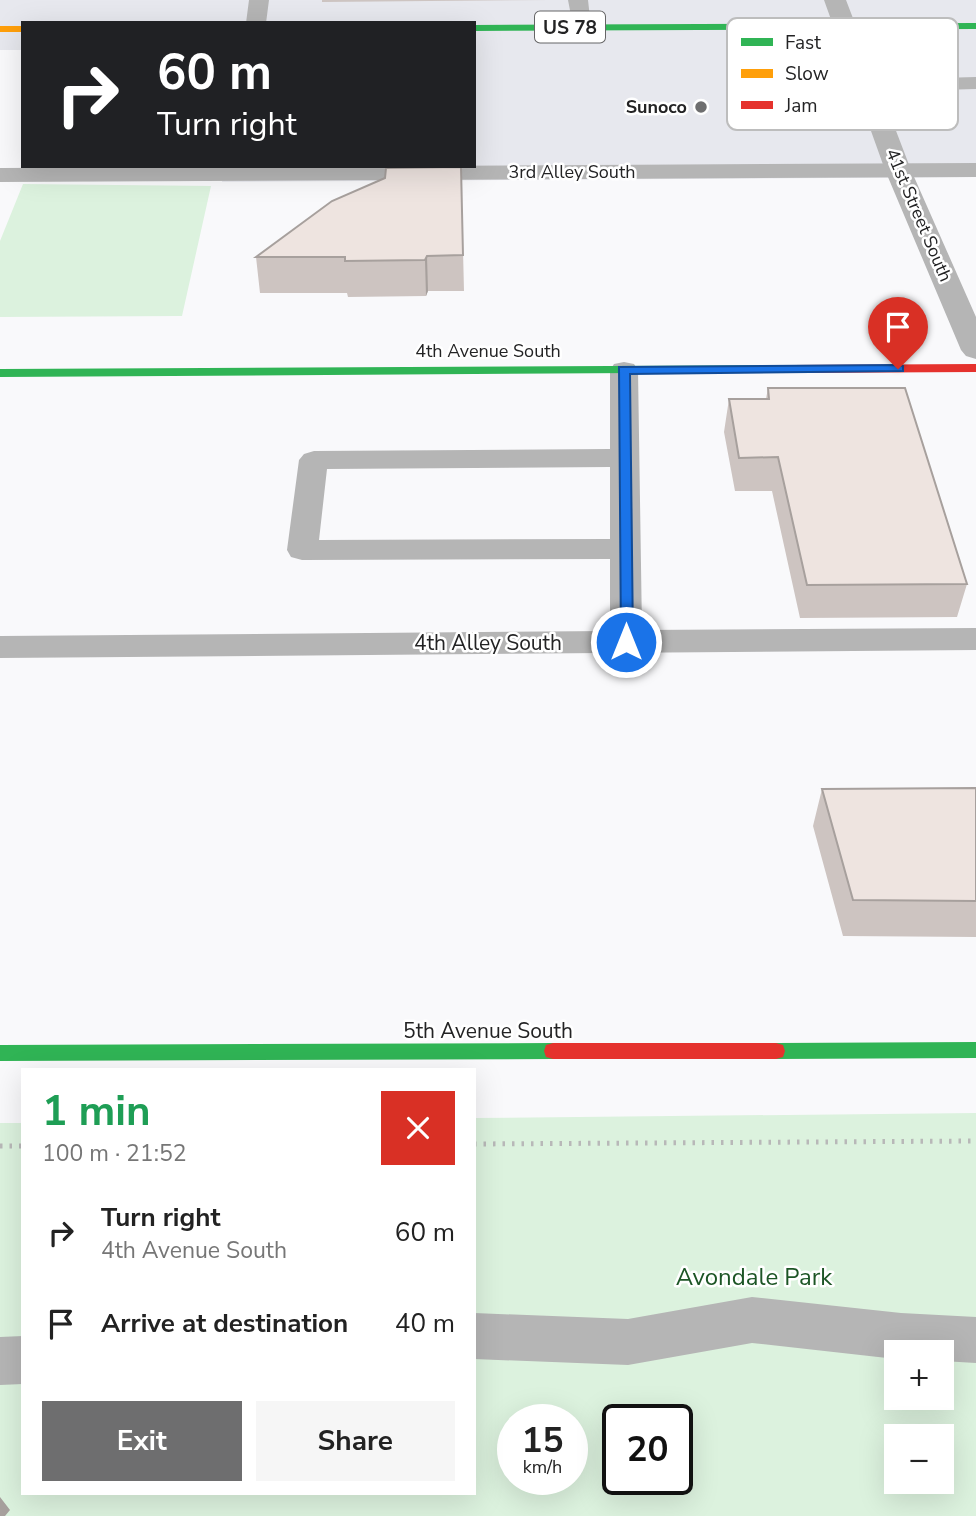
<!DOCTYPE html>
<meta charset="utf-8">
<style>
:root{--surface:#fff;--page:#f6f6f6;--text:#222;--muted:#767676;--accent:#6e6e6f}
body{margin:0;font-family:"Nunito Sans",sans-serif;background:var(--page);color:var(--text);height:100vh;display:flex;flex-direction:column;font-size:26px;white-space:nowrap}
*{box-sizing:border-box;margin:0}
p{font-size:23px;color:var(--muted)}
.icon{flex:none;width:38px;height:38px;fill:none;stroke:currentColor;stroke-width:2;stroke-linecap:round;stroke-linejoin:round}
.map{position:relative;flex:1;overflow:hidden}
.sheet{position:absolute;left:21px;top:1068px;width:455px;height:427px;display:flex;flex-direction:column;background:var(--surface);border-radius:0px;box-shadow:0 7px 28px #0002}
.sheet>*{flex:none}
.top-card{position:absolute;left:21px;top:21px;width:455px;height:147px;border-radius:0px;box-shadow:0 7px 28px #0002;background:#202124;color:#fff;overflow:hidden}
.tools{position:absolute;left:884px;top:1340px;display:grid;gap:14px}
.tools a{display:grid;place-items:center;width:70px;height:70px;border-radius:0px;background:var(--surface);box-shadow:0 7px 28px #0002;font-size:35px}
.speed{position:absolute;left:497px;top:1404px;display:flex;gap:14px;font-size:35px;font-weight:700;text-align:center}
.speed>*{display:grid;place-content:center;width:91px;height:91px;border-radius:50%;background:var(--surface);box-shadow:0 7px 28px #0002;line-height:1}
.speed small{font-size:18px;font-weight:400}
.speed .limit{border:4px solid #111;border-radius:10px;background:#fff;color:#111}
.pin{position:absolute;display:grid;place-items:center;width:60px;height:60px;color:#fff;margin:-72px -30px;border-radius:50% 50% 50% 0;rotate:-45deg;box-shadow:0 0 7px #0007}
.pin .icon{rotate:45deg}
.me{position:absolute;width:77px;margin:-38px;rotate:0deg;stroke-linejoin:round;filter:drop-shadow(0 0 5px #0008)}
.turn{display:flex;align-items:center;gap:24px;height:147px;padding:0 21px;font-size:32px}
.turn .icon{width:91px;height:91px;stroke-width:2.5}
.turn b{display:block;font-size:49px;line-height:60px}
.round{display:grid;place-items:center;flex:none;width:74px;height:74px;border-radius:0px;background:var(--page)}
.head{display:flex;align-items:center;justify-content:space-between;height:119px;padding:0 21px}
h1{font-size:42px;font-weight:700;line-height:52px;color:#1e9e55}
.action{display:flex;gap:14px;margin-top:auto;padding:14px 21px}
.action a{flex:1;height:80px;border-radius:0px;background:var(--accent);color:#fff;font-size:28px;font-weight:700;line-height:80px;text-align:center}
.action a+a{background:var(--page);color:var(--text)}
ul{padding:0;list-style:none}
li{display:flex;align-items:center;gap:21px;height:91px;padding:0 21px}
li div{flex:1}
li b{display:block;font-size:26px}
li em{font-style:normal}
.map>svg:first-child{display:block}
.built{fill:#e7e8ee}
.green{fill:#dcf2de;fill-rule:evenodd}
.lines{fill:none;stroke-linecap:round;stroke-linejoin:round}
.path{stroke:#b8b8b8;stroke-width:5;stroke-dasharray:2.5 7;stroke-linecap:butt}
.lane{fill:#b5b5b5;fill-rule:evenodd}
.street{fill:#b5b5b5;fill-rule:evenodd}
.fast{fill:#30b455;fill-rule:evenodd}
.slow{fill:#ff9f0a;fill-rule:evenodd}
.jam{fill:#e5322d;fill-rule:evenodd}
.wall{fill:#cdc4c1}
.shaded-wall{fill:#a7a09d}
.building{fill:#eee4e0;stroke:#a7a09d;stroke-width:2}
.route{fill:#1a73e8;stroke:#114b97;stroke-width:2}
.poi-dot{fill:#6e6e6f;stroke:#fff;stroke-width:2.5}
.labels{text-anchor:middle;stroke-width:5;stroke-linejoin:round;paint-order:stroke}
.far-poi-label{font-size:18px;font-weight:bold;fill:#232324;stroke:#fff;text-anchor:end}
.far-street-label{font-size:18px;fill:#232324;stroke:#fff}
.shield{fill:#fff;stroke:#656566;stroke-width:2}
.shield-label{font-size:19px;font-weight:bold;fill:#232324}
.street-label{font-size:21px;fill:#232324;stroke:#fff}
.near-park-label{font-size:24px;fill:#1c5525;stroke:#fff}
.key{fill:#fff;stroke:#bdbdbd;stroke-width:2}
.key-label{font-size:19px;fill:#232324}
</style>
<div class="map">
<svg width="976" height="1516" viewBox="0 0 976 1516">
<rect width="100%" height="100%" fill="#f9f9fb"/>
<path class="built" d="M0 0H976V177L222 182 224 166H474V23H23V50H0Z"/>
<path class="green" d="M23 184 211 186 182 316 0 317V241Z
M976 1113V1516H0V1123H23V1493H474V1118ZM896 1353H942V1398H896ZM513 1419H572V1479H513ZM618 1419H677V1479H618ZM896 1437H942V1482H896Z"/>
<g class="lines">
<path class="path" d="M474 1144 976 1141
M0 1146H23"/>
<path class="lane" d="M249 0H269L266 23H246Z
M568 0H588L591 27 588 31H574Z
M976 77V89L868 92 857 86 868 80Z
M976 163V177L0 182V168Z
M624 362 634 364 638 370 642 630 976 628V650L0 658V636L610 631V559L302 560 291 557 287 550 299 460 304 454 314 451 610 449V370L614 364ZM610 467V539L319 540 327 469Z
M752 1297 901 1313 976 1317V1363L942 1361V1353H896V1359L752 1343 628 1365 474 1359V1313L628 1319Z
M23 1336V1384L0 1385V1337Z"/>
<path class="street" d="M824 0H846L911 170 976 317V359L966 356 961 350 885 170Z"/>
<path class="fast" d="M976 23V29L474 31V25Z
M791 365 795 366V372L0 377V369Z
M976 1042V1058L776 1059 769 1057 767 1051 769 1045 776 1043Z
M553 1043 560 1045 562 1051 560 1057 553 1059 0 1061V1045Z"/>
<path class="slow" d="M0 26H23V32H0Z"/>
<path class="jam" d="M976 364V372L791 373 785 369 791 365Z
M553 1043H776L783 1045 785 1051 783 1057 776 1059H553L546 1057 544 1051 546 1045Z"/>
</g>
<path class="wall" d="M322 0H550L322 2Z
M461 167 464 291H428L426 296 348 297 347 293H260L256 257Z
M768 388 967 584 957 617 800 618 772 491H735L724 432 729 399H766Z
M976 788V937L843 936 813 826 822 789Z"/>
<path class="shaded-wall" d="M427 256 428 291 426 296 425 260Z
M0 1497 10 1510 5 1516H0Z"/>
<path class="building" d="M461 167 463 255 427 256 425 260 345 261V257H256L332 201 385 178 386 168Z
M768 388H905L967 584 807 585 778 457 739 458 729 399H769Z
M976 788V901L853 900 822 789Z"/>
<path class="route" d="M898 365 903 366V371L630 374 633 642 626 647 621 646 619 367Z"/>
<circle class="poi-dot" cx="701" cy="107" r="7"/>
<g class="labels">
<g class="far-poi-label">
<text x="687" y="113">Sunoco</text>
</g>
<g class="far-street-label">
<text x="572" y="178">3rd Alley South</text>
<text transform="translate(919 215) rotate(67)" y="6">41st Street South</text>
<text x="488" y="357">4th Avenue South</text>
</g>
<rect class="shield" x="535" y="11.5" width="70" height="31" rx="5"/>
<g class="shield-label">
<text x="570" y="34">US 78</text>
</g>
<g class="street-label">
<text x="488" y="650">4th Alley South</text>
<text x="488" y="1038">5th Avenue South</text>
</g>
<g class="near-park-label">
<text x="754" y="1285">Avondale Park</text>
</g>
</g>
<rect x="727" y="18" width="231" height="112" rx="10" class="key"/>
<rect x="741" y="38" width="32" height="8" fill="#30b455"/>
<rect x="741" y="69" width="32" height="9" fill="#ff9f0a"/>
<rect x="741" y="101" width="32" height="8" fill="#e5322d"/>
<g class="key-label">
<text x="785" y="49">Fast</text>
<text x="785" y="80">Slow</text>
<text x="785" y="112">Jam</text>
</g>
</svg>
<div class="tools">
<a>+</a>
<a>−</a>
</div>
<div class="speed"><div>15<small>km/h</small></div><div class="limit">20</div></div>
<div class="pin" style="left:898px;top:369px;background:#d93025"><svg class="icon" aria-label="arrive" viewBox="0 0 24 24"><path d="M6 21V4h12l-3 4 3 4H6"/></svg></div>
<svg class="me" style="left:626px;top:642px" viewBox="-20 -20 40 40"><circle r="17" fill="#1a73e8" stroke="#fff" stroke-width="3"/><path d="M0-11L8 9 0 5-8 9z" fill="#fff"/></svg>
<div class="top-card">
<div class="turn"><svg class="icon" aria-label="right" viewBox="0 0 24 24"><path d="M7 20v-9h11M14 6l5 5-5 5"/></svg><div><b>60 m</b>Turn right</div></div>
</div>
<section class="sheet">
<div class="head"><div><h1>1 min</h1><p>100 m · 21:52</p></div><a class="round" style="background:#d93025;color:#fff"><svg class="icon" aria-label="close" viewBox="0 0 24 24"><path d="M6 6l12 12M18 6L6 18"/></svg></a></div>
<ul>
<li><svg class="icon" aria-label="right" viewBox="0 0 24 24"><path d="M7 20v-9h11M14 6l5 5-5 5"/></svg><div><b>Turn right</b><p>4th Avenue South</p></div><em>60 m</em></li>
<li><svg class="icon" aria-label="arrive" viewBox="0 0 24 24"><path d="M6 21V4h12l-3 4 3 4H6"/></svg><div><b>Arrive at destination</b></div><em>40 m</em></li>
</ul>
<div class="action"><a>Exit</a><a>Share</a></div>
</section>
</div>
